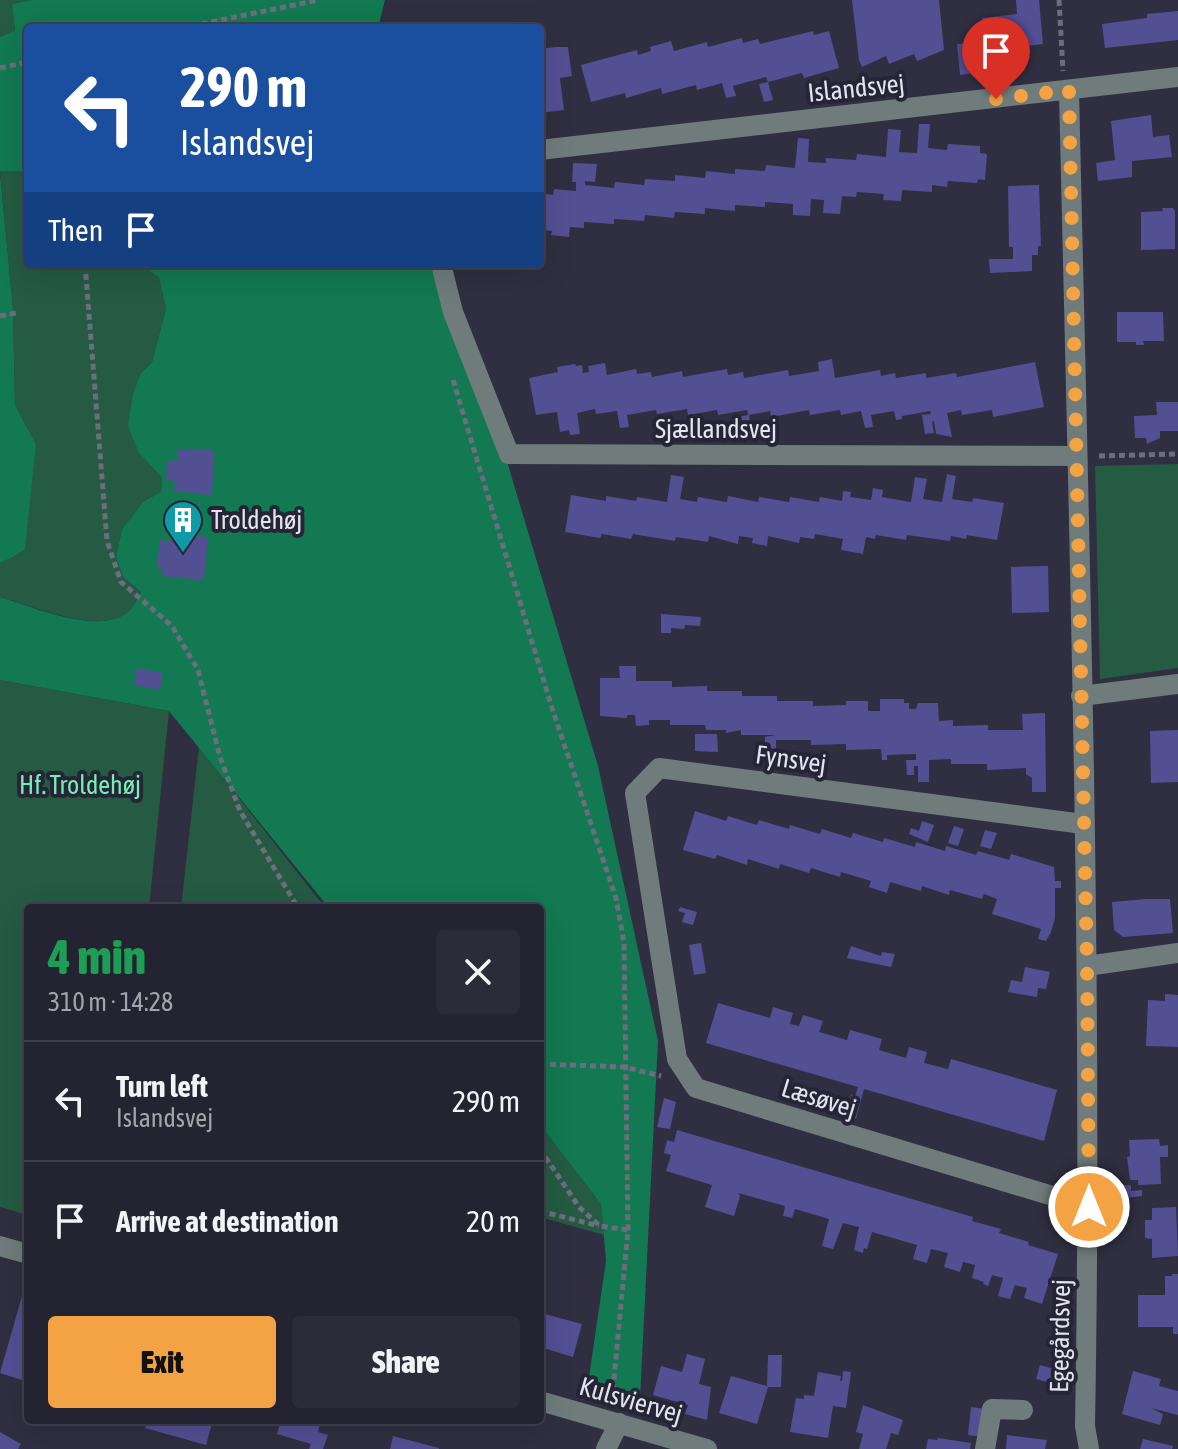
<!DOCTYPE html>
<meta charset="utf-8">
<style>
:root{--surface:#232331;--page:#2b2b39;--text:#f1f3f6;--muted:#a3a4ab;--line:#40404d;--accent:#f4a344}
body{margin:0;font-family:"Asap Condensed",sans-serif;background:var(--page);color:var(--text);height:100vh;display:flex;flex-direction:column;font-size:30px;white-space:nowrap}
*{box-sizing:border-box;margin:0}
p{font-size:26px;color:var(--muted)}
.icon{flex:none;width:44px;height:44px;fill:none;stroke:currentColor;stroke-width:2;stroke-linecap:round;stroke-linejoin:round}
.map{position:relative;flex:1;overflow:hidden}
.sheet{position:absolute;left:24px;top:904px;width:520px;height:520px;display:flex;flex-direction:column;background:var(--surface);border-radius:8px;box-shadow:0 8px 32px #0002,0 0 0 2px var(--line)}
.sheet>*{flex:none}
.banner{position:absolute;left:24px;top:24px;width:520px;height:244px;border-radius:8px;box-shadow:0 8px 32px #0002,0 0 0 2px var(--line);background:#1a4fa0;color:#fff;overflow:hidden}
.pin{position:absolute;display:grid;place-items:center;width:68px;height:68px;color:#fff;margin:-82px -34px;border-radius:50% 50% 50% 0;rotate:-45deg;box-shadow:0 0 8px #0007}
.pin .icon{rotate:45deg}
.me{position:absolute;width:88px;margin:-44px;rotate:0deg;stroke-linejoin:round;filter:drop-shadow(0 0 6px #0008)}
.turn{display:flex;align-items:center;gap:28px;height:168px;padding:0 24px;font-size:36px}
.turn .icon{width:104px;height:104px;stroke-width:2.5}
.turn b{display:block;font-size:56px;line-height:68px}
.then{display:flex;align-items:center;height:76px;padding:0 24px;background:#0003;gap:16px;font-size:30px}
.round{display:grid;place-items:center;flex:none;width:84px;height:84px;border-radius:8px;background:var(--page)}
.headline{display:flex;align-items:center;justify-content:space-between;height:136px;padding:0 24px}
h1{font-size:48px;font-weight:800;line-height:60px;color:#1e9e55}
.primary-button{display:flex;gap:16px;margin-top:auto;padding:16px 24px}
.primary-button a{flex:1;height:92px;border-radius:8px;background:var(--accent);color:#111;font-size:32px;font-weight:800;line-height:92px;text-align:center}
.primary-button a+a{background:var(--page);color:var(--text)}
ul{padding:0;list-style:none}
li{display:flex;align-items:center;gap:24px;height:120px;padding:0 24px;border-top:2px solid var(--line)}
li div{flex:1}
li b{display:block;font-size:30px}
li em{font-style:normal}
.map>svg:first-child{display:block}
.green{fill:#245b42}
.forest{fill:#127952}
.building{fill:#534f93}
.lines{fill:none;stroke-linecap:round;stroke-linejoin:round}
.path{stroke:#6d6d7d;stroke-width:5;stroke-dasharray:6 4;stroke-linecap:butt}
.minor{stroke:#707c7c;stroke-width:20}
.route{stroke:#f4a344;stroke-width:14;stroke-dasharray:0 25.2}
.labels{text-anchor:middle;stroke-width:8;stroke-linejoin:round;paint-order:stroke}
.street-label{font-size:26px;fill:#e3e4ef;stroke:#252536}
.poi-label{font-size:26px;fill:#e3e4ef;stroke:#252536;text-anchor:start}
.park-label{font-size:26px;fill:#75efb5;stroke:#252536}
</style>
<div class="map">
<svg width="1178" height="1449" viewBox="0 0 1178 1449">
<rect width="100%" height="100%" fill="#2f2f41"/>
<path class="green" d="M0 0H31L12 4 15 32 0 37Z
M0 171H28V264H141L159 278 166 309 152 362 141 373 139 453 162 478 161 492 144 501 122 529 116 557 123 577 141 592C137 598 133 608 127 613 97 635 34 606 0 597V563L13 557 36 444 15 405 13 308Z
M1178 464V668L1100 679 1095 466Z
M0 680 169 711 149 908H28V1215L0 1207Z
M199 747 319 900 329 908H181Z
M540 1125 601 1204 604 1235 540 1217Z"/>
<path class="forest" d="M31 0H385L378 28H28V171H0V37L15 31 12 4Z
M0 173 13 308 15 405 36 444 25 549 13 557 0 563Z
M141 264H448L598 766 658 1041 640 1398 588 1384 606 1261 601 1204 540 1125V908H329L169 711 0 680V597C34 607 96 635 127 613 133 608 137 599 141 592L123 577 116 557 122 529 144 501 161 492 162 478 139 453 128 426 133 394 141 373 152 362 166 309 159 278Z"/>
<path class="building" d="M852 0H939L944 50 917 61 914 54 889 64 886 56 862 67 859 60Z
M1016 0H1039L1043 44 1003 49 1000 54 993 56 989 51H986L982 18 1017 14Z
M1178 11V40L1105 48 1102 24 1147 18V14Z
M813 31 814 35 829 31 839 68 804 78 802 73 768 82 773 100 764 102 759 84 768 82 766 77 733 86 736 96 726 98 722 83 697 90 696 85 662 94 661 88 626 98 625 93 591 102 581 65 637 50 638 55 651 51 650 47 671 41 674 51 707 42 708 47 742 38 743 43 758 39 760 44Z
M972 43 975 73 960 75 957 44Z
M556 47H568L572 76 560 78 564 110 540 113V49Z
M1151 115 1153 137 1169 135 1172 157 1132 161V177L1098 181 1096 163 1115 160 1111 121Z
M919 124H930L928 148 947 150 948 144 980 146V153L987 154 985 180 978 179 977 183 948 181 947 187 932 185V192L902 190 901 201 883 200 884 194 857 192 856 197 842 196 840 214 823 213 824 200 811 199 810 216 793 215V204L765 202V207L735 205V211L705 208V214L675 212 674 218 645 215 644 221 614 219V224L584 222V228L570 227 569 237 551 235 552 231 540 230V193L553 195 554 189 576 191V182H572L573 163 597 164 595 182 585 181V185L614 188 615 182 644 185 645 179 675 181V175L705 178 706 171 735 174V169L765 171 766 165 795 168 798 138 809 139 808 162 826 163V158L856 160 857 154 886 157 888 129 901 130 899 152 917 153Z
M1039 185 1041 246H1038V255H1032V271L990 273 989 259H1013V247H1009L1008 186Z
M1162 208H1173L1175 211V249L1141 250V212L1163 211Z
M1117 312H1163L1164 341H1143L1144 345H1136V342H1117Z
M832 359 835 378 880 370 881 376 895 373 896 378 926 373V378L956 373 957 377 1035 362 1044 407 993 417 992 410 962 415 961 410 947 413 952 437 936 434 934 421 932 422 934 433 925 434 922 415 931 414 930 411 902 416V419L896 420 894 411 871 415 873 427 865 428 861 411 841 415 840 410 810 415 809 410 771 417 770 411 749 415 752 435 742 437 737 417 748 415 747 410 718 415 717 410 688 415 687 409 657 414 656 410 627 415 629 427 620 428 617 411 596 414 595 409 577 413 580 434 570 435 569 430 560 432 557 412 536 415 529 378 558 372 557 367 575 364 576 366 582 365 583 373 589 372 588 366 605 363 607 375 636 369 637 374 651 372 652 377 682 371 683 377 727 369 728 375 743 372 744 378 788 370 789 376 819 371 818 362Z
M1156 402H1178V431H1160V438L1147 444 1146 438H1135L1134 416 1157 415Z
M177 449 214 450 212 495 174 491 175 481 166 480 167 460 177 461Z
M947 474 956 476 952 499 972 502 973 498 1004 503 997 540 967 535 966 539 951 536 950 541 907 535 906 540 876 535 875 539 866 537 863 554 841 550 843 539 815 534 814 539 800 537 799 543 768 536 767 546 752 543 753 538 739 536 738 544 709 536 708 542 676 537 675 541 633 534 631 539 602 534 600 538 565 532 571 495 606 501V496L636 501 637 497 667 502 671 475 684 477 680 499 697 502 698 497 727 502 728 496 758 502 759 497 789 502 790 497 819 502 820 497 842 501 843 491 851 492 850 497 871 500 873 488 883 490 882 497 911 502 915 477 927 479 923 499 942 502Z
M172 534 208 537 204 580 162 576 163 569 157 568 160 540 172 541Z
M1048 566 1049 612 1012 613 1011 567Z
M661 614 701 617 700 626 685 625 684 629 671 628V633H661Z
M619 666H636V681H672V687L707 686V691H742V696H777V701H813V706L846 705V701H868V711H880V699H904V703H909V709H916L918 703H938L939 721 953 720V726L988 725V730H1023L1022 714 1045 713 1046 792H1032V778L1026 774V768L987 770V764H951V759L929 760V782H918V766H914V775H907L906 760H916V754L887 755V760H882L881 749 846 750V744L811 745V740H776V760H765V737L776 735H741V730L726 733V730H706L705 725H670V720H649V725L636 726 635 715H627V718L600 716V678H620Z
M137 668 163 673 160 690 134 685Z
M1178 730V782L1151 783 1150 731Z
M695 734H717L718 752 695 751Z
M695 811 726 821 728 816 757 825 759 820 789 829 790 825 820 834 822 829 851 838 853 833 883 842 884 838 915 847 916 842 945 851 946 846 976 855 978 851 1009 860 1011 854 1054 867 1055 881H1061V888H1055V918L1051 932 1046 941 1038 939 1041 929 992 914 997 899 984 894 982 899 950 890 949 895 922 886 921 891 890 882 887 893 869 887 871 881 841 872 840 877 811 868 809 873 780 864 779 869 748 859 747 865 717 855 715 859 683 850Z
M922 821 934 825 928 842 909 834 911 828 919 831Z
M954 826 964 829 958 846 948 843Z
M985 830 997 833 991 849 980 846Z
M1146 899H1170L1173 933 1123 937 1114 930 1112 902Z
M680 907 697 912 693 925 682 922 685 913 678 911Z
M701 943 706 973 694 975 689 945Z
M851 946 881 956 882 952 895 954 891 967 847 958Z
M1025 967 1050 972 1046 989 1038 988 1037 997 1008 992 1011 980 1022 982Z
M1165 994 1178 995V1047L1146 1046 1148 1000 1165 1001Z
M718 1003 770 1018 773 1007 793 1013 790 1024 799 1026 803 1015 823 1021 819 1032 847 1040 850 1030 882 1039 879 1050 906 1058 909 1047 927 1052 924 1063 948 1069 951 1059 1057 1090 1044 1141 864 1089 856 1119 844 1116 851 1095 855 1097 858 1087 706 1043Z
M664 1098 676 1102 670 1129 657 1127Z
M677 1130 973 1217 972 1221 1001 1229 999 1233 1029 1242 1028 1245 1058 1254 1042 1304 1024 1298 1027 1288 1015 1285 1010 1299 998 1296 1003 1278 992 1275 988 1286 983 1284 984 1282 972 1278 975 1265 963 1262 960 1272 944 1267 948 1253 931 1249 927 1263 913 1259 917 1245 872 1232 867 1249 864 1248 863 1253 854 1250 859 1227 843 1223 833 1249 822 1246 829 1219 795 1209 792 1218 783 1216 785 1206 738 1193 740 1196 734 1216 705 1207 712 1185 666 1171 671 1155 664 1153 667 1140 674 1142Z
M1159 1139 1160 1146 1168 1145V1157H1160L1161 1184 1138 1185V1180H1130L1127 1157 1130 1156 1129 1140Z
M1114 1185H1131V1191L1142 1190V1196L1115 1199Z
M1176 1207 1178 1256 1152 1258V1239L1145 1238V1220H1152V1208Z
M1172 1274H1178V1334H1173V1327H1138V1295H1165V1276H1172Z
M22 1296 28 1298V1382L0 1373Z
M541 1313 582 1324 573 1357 540 1347Z
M687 1354 705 1359 699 1384 711 1387 707 1420 685 1414 688 1405 653 1395 661 1366 682 1372Z
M768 1355H782L781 1387H768L757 1424 719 1413 731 1376 767 1386Z
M1040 1365 1069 1373 1066 1387 1036 1379Z
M843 1371 851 1372 846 1408 833 1406 828 1438 790 1432 796 1398 804 1399V1395L814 1396 818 1372 841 1376 840 1381H842Z
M1133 1371 1161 1379 1159 1386 1178 1391V1415L1151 1408 1163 1414 1160 1425 1122 1414Z
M863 1405 903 1420 898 1435 891 1433 886 1449H859L863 1434 856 1432Z
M971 1407 986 1409 982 1437 968 1435Z
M148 1420H213L206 1445 145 1428Z
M281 1420H321L318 1432 328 1435 323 1449H309L311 1444 277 1434Z
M0 1432 21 1444 18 1449H0Z
M1007 1435 1047 1440 1045 1449H1006Z
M393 1436 439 1448V1449H390Z
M938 1438 971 1443 970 1449H926L928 1439 937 1440Z
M1143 1439 1173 1446 1172 1449H1140Z"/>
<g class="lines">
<path class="path" d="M1059 0 1063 71
M182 28 319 0
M0 68 28 62
M85 264 107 541 121 582 172 626 198 670 220 757 240 811 298 908
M0 316 16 313
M453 380 552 708 616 898 624 943 628 1230 612 1400
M1099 456 1178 454
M540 1064 625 1067 661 1076
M540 1149 579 1207 600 1226 628 1230
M540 1211 599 1226"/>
<path class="minor" d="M1069 90C1079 535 1093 981 1085 1426L1089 1449
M540 150 1178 77
M441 264 453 312 509 454 1076 456
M1081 696 1178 684
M1083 824 659 768 635 793 677 1059 696 1088 1089 1207
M1087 966 1178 953
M0 1246 28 1254
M540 1401 707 1449
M606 1449 619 1423
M985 1449 992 1409 1023 1410"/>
</g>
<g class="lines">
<path class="route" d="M996 99 1069 90 1087 966 1089 1207"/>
</g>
<defs>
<g id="building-pin" transform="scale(2)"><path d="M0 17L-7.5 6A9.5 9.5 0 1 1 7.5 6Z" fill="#0f9aa8" stroke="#252536"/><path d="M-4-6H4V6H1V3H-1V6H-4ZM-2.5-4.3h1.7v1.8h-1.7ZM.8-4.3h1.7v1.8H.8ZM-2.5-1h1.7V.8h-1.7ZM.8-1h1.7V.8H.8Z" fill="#fff"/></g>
</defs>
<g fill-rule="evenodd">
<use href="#building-pin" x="183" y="520"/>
</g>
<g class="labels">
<g class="street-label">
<text transform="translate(856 88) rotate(-6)" y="9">Islandsvej</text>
<text x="716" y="438">Sjællandsvej</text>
<text transform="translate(791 759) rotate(8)" y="9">Fynsvej</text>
<text transform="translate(819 1098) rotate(17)" y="9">Læsøvej</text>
<text transform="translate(1060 1336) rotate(-89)" y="9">Egegårdsvej</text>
<text transform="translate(631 1400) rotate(16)" y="9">Kulsviervej</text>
</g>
<g class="poi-label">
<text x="211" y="529">Troldehøj</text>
</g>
<g class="park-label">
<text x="80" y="794">Hf. Troldehøj</text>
</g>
</g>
</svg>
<div class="pin" style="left:996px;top:99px;background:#d93025"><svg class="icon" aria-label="arrive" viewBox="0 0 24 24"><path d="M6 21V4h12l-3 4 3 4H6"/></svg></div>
<svg class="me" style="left:1089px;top:1207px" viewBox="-20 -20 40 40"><circle r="17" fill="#f4a344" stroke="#fff" stroke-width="3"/><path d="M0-11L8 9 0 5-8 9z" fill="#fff"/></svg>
<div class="banner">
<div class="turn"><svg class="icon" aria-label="left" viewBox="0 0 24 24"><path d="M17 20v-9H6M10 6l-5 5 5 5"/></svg><div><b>290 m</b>Islandsvej</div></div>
<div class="then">Then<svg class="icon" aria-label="arrive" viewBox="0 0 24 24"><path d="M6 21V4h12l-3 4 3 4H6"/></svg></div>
</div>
<section class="sheet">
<div class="headline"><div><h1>4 min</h1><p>310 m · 14:28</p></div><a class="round"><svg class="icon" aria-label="close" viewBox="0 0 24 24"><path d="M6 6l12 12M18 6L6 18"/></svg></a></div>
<ul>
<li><svg class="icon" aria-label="left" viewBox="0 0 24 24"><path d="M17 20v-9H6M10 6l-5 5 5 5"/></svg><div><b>Turn left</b><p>Islandsvej</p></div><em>290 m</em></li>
<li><svg class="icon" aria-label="arrive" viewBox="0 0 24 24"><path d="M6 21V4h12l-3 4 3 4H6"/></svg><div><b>Arrive at destination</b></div><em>20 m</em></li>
</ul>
<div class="primary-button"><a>Exit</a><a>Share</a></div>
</section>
</div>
